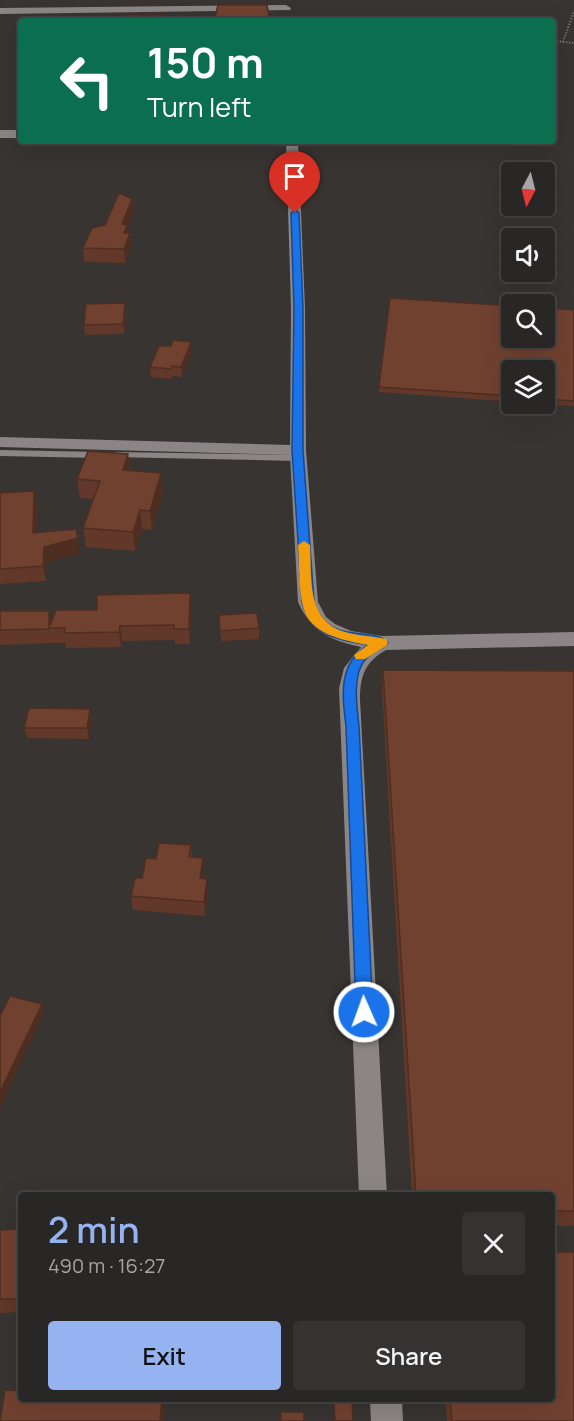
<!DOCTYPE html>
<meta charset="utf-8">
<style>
:root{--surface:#292726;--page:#353332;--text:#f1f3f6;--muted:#a5a5a7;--line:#454443;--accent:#95b2f1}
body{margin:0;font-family:Manrope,sans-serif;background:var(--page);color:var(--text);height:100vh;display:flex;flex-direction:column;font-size:22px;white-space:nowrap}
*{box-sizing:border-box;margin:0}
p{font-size:20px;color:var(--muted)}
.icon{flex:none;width:33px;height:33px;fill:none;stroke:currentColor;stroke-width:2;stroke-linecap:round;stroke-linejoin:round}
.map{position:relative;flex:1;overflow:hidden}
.panel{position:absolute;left:18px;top:1192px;width:537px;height:210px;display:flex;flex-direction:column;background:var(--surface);border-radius:6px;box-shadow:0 6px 24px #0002,0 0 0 2px var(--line)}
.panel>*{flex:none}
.banner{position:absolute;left:18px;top:18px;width:538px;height:126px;border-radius:6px;box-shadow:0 6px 24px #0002,0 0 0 2px var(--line);background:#0b6e4f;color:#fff;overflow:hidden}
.needle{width:39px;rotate:187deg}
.fabs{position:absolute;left:501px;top:162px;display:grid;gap:12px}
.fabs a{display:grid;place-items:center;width:54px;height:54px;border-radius:6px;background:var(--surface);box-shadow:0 6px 24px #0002,0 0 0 2px var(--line);font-size:30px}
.pin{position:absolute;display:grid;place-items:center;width:51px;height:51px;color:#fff;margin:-62px -26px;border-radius:50% 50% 50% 0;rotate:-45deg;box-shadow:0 0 6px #0007}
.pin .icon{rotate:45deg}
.me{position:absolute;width:66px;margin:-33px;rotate:358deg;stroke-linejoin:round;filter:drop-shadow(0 0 4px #0008)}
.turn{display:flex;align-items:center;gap:21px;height:126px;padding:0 30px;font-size:27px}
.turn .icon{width:78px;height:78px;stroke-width:2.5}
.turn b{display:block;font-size:42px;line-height:51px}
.round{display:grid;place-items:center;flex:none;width:63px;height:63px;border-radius:6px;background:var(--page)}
.head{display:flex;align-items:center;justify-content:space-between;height:102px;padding:0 30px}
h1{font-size:36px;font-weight:600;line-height:45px;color:var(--accent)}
.primary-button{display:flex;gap:12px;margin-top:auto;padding:12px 30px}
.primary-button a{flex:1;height:69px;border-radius:6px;background:var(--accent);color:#111;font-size:24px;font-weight:600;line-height:69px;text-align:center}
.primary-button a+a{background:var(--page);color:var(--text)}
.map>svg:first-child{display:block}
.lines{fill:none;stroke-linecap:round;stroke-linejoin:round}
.path{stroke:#716f6d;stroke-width:2;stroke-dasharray:1.5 1.5;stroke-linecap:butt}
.service{fill:#8b8685;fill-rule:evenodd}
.minor{fill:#8b8685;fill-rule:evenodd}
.wall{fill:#613829}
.shaded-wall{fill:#4f2e22}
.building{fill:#714130;stroke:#4f2e22;stroke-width:1.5}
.route{fill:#1a73e8;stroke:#114b97;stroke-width:1.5}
.slow{fill:#f59e0b}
</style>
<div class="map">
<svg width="574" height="1421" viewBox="0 0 574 1421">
<rect width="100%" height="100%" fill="#373432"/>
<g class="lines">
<path class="path" d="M554 41 574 43
M563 42 574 11"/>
<path class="service" d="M0 450 100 452 104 455 100 458 0 456Z
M115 452 298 455 302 458 298 461 112 457V453Z"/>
<path class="minor" d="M286 5 291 8 290 10 0 14V8Z
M0 130H21V138H0Z
M286 141H298L305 308 306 450 318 602 326 617 335 624 351 631 382 636 574 632V646L386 650C365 662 360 676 360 700L387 1196H359L339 688 344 668 361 647C331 641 311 631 298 602L290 455 0 447V437L290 445 291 308Z
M370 1400H402L403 1421H371Z"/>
</g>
<path class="wall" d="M132 199 134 212 127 228 128 233H130L131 246 125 263 84 262 83 248Z
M574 310V406L539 404H544V370H512V402L379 392V387Z
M126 313 124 334 85 335 84 325Z
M192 352 182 377 172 376 171 379 151 377 150 367Z
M128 454 130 470 163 491 152 530 142 529 135 551 86 547 83 528 93 499 80 498 77 479Z
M34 491 37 506 36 532 80 553 46 562V581L0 584V493Z
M190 593 191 608 190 644H175V640L122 641 121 647 66 648V643H52V642V643L0 645V611L51 622 97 610Z
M219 615 259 628V639L221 641Z
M383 670 574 671V1226H552V1196H412L382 689Z
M92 719 89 739 27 738 24 728Z
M191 845 192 857 204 872 203 879 208 894 205 916 133 910 131 896 156 859Z
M21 1229V1312L0 1313V1230Z
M446 1400H552L574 1421H447Z"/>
<path class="shaded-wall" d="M132 199 134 212 127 228 128 238 130 233 131 246 125 263 122 224Z
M125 303 126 313 124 334 123 324Z
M191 342 192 352 182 377 181 367Z
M128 454 130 473 123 470Z
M161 473 163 491 152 530 150 511Z
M34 491 37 506 36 548 33 533Z
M140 510 142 529 135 551 133 532Z
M78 538 80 553 46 562V581L43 566 44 547Z
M190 593 191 608 190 644 189 629Z
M49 611 52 625 49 628 52 643 49 629Z
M120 626 122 641 121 647 119 632Z
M90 709 92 719 89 739 87 728Z
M203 858 204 872 201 893 200 878Z
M207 879 208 894 205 916 204 902Z
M42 1004 44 1013 0 1108V1092Z
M162 1401 165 1412 164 1421H160Z"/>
<path class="building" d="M218 5H267L270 21H214Z
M126 15H164L163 21H125Z
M119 193 132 199 122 224 127 225 124 233H130L124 249 83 248 92 228 105 225Z
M390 298 512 306V338H544V308L574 310V401L544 399V370H512V396L379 387Z
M125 303 123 324 84 325 86 304Z
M173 340 191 342 181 367 172 366 171 369 150 367 159 346H171Z
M88 451 128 454 123 470 161 473 150 511 140 510 133 532 83 528 100 481 77 479Z
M34 491 33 533 76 529 78 538 44 547 43 566 0 569V493Z
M190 593 189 629H174V625L120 626 119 632 64 633 65 628H49L56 610H97V595Z
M0 611H49V629L0 630Z
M257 613 259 628 220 631 219 615Z
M383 670 574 671V1211H552V1196H416Z
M29 708 90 709 87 728H24Z
M159 843 191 845 189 857 203 858 200 878 207 879 204 902 131 896 135 878H142L146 858 156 859Z
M10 996 42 1004 0 1092V1016Z
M21 1229V1299H0V1230Z
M552 1252H574V1421H452L450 1400H552Z
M5 1390 21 1391V1400H147L162 1401 160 1421H0Z
M334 1400H352L353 1421H335Z
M281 1412H304V1421H281Z"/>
<path class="route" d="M295 210 299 213 303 308V450L314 602C327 647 373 625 388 643 382 650 371 652 365 660 352 674 357 708 359 726L373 1012 370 1017 364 1019 358 1017 356 1012 346 726C342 694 338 664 368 645 337 639 311 636 302 602L292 450 294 308 291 213Z"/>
<path class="slow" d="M304 541 310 545C312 577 306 621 345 632 358 636 373 636 386 639L388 643 386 646 365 659H356L354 655 368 645C293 632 302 611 298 545Z"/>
</svg>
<div class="fabs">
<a><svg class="needle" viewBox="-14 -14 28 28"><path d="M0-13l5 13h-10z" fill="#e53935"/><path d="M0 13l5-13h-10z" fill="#a5a5a7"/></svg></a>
<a><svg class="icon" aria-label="sound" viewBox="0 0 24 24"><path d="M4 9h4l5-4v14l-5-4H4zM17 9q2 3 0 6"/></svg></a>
<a><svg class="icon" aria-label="search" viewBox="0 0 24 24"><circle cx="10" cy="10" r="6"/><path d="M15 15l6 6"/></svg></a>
<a><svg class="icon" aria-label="layers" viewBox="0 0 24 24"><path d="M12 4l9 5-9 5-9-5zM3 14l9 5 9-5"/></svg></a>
</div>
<div class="pin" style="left:295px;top:213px;background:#d93025"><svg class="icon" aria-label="arrive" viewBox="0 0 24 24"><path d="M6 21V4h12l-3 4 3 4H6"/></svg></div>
<svg class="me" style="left:364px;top:1012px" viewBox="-20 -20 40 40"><circle r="17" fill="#1a73e8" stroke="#fff" stroke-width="3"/><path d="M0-11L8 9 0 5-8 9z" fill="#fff"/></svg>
<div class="banner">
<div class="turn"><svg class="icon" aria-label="left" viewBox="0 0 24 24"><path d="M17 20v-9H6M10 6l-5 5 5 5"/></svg><div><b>150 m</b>Turn left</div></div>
</div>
<section class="panel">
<div class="head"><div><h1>2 min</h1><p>490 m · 16:27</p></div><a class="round"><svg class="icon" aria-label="close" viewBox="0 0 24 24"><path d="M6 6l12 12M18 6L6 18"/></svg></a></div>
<div class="primary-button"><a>Exit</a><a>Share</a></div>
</section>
</div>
